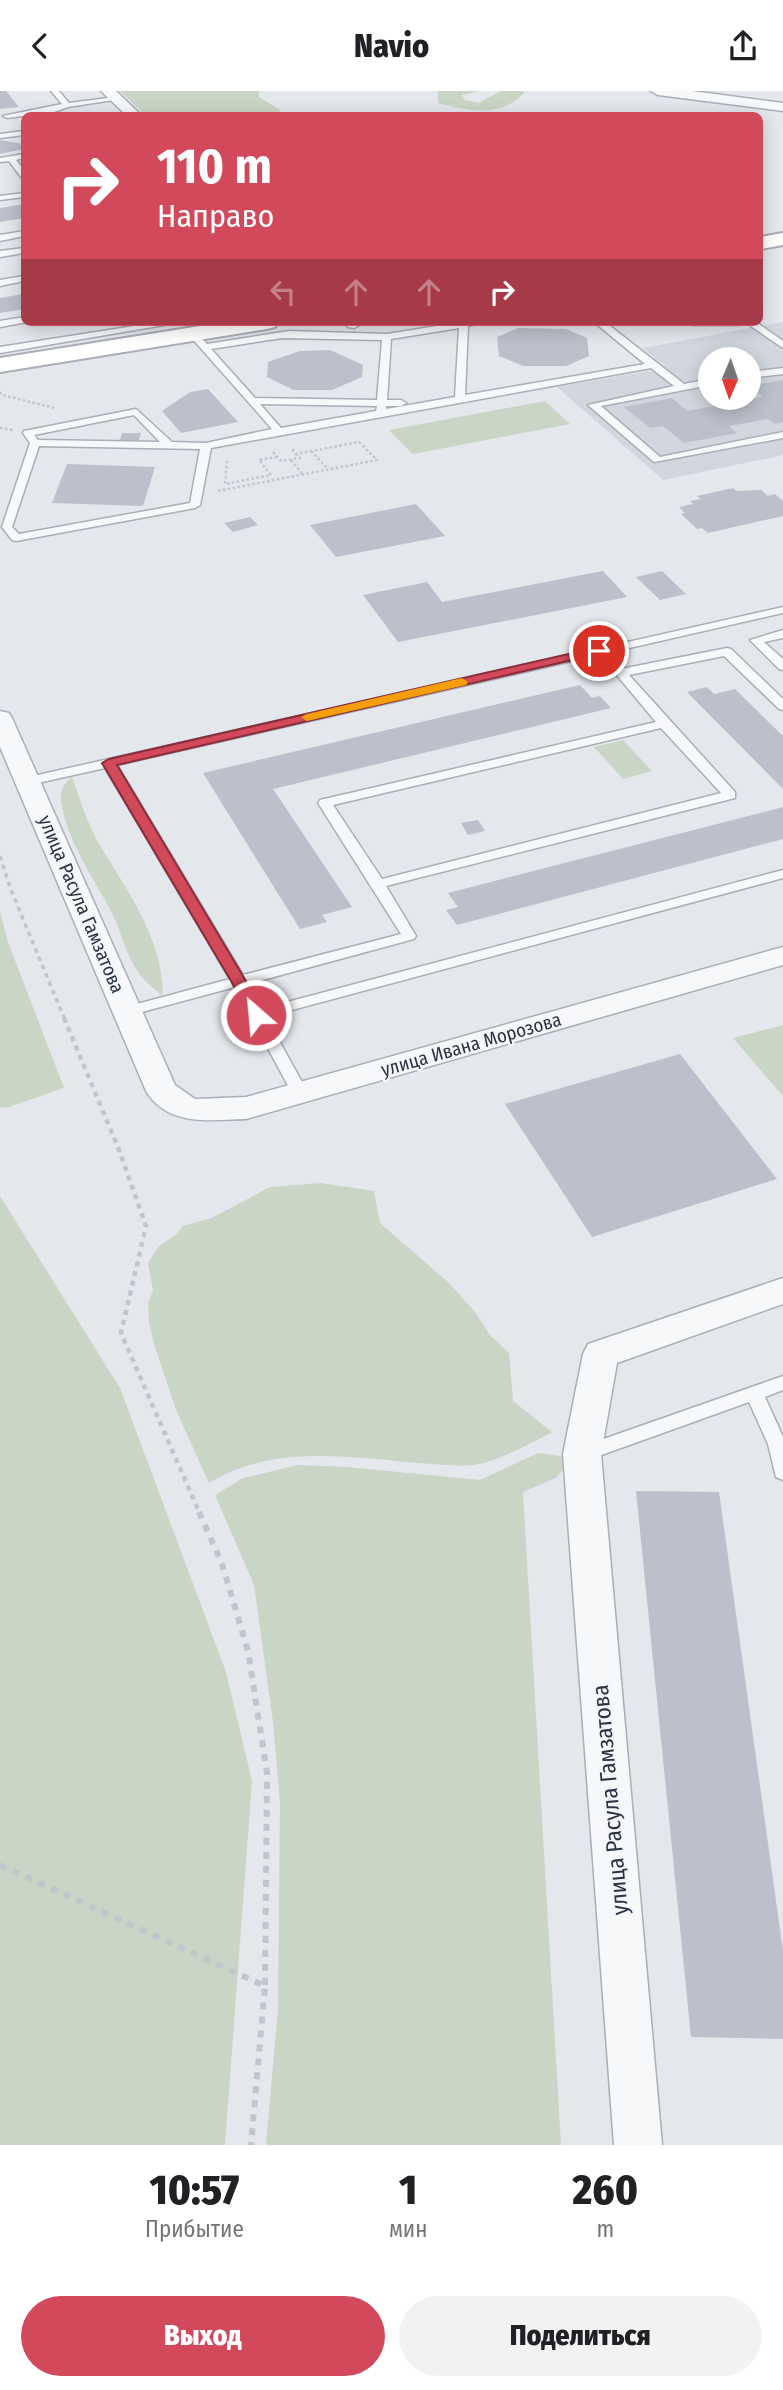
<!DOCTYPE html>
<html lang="ru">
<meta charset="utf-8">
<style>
:root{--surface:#fff;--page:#f2f2f2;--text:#202124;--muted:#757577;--accent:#d1495b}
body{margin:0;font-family:"Fira Sans Condensed",sans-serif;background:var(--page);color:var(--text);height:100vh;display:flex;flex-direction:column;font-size:26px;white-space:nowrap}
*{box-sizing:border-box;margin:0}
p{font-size:23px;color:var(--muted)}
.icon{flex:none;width:38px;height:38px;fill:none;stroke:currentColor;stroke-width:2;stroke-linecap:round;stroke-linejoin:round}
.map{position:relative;height:2054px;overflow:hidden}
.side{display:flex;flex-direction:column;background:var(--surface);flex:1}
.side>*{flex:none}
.banner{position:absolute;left:21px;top:21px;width:742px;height:214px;border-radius:10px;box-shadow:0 4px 18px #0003;background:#d1495b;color:#fff;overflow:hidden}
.needle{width:46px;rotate:182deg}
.buttons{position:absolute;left:698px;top:256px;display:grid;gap:14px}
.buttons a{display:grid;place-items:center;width:63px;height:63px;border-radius:50%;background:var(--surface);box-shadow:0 4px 18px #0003;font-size:35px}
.pin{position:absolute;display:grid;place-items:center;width:60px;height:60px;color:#fff;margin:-30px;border:4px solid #fff;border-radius:50%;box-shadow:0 2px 7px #0007}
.me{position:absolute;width:77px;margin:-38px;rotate:333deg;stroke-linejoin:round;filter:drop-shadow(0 0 5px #0008)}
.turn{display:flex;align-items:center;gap:24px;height:147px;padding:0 21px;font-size:32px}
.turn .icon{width:91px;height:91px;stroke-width:2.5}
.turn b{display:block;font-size:49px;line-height:60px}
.lanes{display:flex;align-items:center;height:66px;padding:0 21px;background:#0003;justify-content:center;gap:35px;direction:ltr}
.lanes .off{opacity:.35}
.eta{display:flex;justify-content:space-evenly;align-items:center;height:119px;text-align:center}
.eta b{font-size:42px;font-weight:800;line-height:49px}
.button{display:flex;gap:14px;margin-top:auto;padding:14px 21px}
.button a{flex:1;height:80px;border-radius:42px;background:var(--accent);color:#fff;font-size:28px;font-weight:800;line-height:80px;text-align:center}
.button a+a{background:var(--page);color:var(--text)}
header{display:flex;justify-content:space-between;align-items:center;height:91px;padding:0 21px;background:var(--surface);font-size:32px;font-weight:800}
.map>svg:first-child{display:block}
.built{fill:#d2d6de;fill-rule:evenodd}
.green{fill:#c9d6c5}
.building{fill:#bbc0ca}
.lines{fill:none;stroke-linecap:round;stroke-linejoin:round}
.lane-casing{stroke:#a9aeb7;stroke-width:3}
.street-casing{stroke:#a9aeb7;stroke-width:3}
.secondary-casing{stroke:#a9aeb7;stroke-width:4}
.path-far3{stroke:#c2c5cb;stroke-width:2.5;stroke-dasharray:2.5 2.5;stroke-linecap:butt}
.path-far2{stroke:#c2c5cb;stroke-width:3.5;stroke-dasharray:4.5 4.5;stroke-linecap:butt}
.path-far1{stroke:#c2c5cb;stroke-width:4.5;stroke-dasharray:5 5;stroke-linecap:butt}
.path{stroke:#c2c5cb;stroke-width:6;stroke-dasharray:7 7;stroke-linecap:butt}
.lane{fill:#f7f8fa;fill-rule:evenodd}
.street{fill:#f7f8fa;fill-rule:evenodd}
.secondary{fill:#fff;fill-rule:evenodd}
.route{fill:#d1495b;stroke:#882f3b;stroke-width:2}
.slow{fill:#f59e0b}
.labels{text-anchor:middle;stroke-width:5;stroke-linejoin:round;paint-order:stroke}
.street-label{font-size:19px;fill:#2b3445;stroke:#f4f6f9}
.near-street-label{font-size:23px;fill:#2b3445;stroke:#f4f6f9}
</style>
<header><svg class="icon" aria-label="back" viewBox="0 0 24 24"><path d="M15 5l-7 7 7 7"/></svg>Navio<svg class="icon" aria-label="share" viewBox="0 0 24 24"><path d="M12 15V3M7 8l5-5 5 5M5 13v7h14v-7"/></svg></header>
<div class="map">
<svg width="783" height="2054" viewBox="0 0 783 2054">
<rect width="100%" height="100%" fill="#e4e7ec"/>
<path class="built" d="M783 231V364L663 389 557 296 667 277 643 257ZM710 268H749V306H710Z"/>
<path class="green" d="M120 0H259V6L280 19 281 24H145Z
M438 0H480L462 4 465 9 478 12 501 0H523L524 2C502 27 467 20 438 12Z
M545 310 570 333 413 363 389 339Z
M623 649 652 680 623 688 594 656Z
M72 686C80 708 87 731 98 751 127 800 163 847 163 905 153 897 143 889 136 878 127 864 123 848 117 833 100 794 66 753 61 709 60 698 64 693 72 686Z
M0 821 8 851 64 997 6 1017 0 1016Z
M783 934V1005L733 947Z
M321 1092 374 1100 380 1132 449 1192 475 1221 490 1244 509 1262 513 1310 552 1341C532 1352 494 1372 473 1374 455 1376 436 1373 419 1372 348 1366 272 1353 209 1392L176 1319 154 1253 149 1232 148 1212 153 1199 148 1172 159 1155 176 1144 183 1135 212 1127 270 1096Z
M0 1105 120 1297 226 1581 252 1690 225 2054H0Z
M538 1362 561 1365 565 1376 556 1387 523 1401 561 2054H266L278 1917 280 1711 273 1631 254 1494 215 1404 243 1387 298 1374 347 1376 480 1389Z"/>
<path class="building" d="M0 0H6L19 16 0 18Z
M0 49 23 53 24 58 0 63Z
M24 113V127L0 131V117Z
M24 203V218L0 222V207Z
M518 237 566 238 587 247 589 265 566 275H523L499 265 497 246Z
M330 259 363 274 362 286 332 299H294L267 286 268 271 300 260Z
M783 289V331L775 333 768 328 729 335 737 342 684 352 663 335 650 337 624 316 672 307 687 320 763 306 749 295Z
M208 298 238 331 181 342 162 320 190 301Z
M122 342H141L139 349H120Z
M67 373 155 376 143 415 52 412Z
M733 397 736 400 761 399 768 405 775 403 783 410V425L708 442 702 437 697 438 681 423 685 422 679 416 693 413 690 410 701 408 697 405Z
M416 413 445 445 336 466 310 434Z
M250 426 258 434 233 441 224 432Z
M603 480 627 506 398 551 363 504 427 491 442 511Z
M662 480 686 503 660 509 636 486Z
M580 594 592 607 600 605 611 617 273 698 352 816 322 824 327 831 300 838 203 682Z
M707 596 714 603 735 598 783 645V698L687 601Z
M783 716V748L457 834 446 819 458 816 448 802Z
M478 729 485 740 468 744 461 732Z
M680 963 777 1088 592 1146 505 1013Z
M636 1400 719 1401 783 1860V1948L691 1946Z"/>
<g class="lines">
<g class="lane-casing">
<path id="lane" d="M51 0H59L69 12 116 6 120 8 68 16 54 21 7 27 3 25 62 13Z
M24 40V44L0 47V43Z
M24 63V67L16 69 24 79V86H21L9 70 0 71V67Z
M24 102V106L0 109V105Z
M24 140V145L0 150V144Z
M24 157V162L0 166V160Z
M24 185V190L0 195V189Z
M24 226V231H27L0 236V230Z
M160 231H182L0 262V256Z
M462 231H484L468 235 465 304 645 273 594 231H605L684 293 710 288V294L601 315 660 366 783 341V347L654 371 588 314 674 295 651 277 211 357 200 414 195 417 16 450 12 449 2 436 30 352 23 342 24 340 136 318 172 351 206 352 272 338 190 245V241H196L207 253 289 240 387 243ZM459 237 455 306 386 318V315H401L406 312 401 309H387L391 248ZM282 247 382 249 377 309 255 307 211 258ZM260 313 377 315 376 320 281 337ZM134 324 160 351 38 349 34 344ZM39 355 200 358 190 412 19 443 12 436Z
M687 231H743L738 234H692Z
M745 231H756L783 250V257Z
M783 277V283L749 287V281Z
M783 516V522L117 674 243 884 401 843 318 712 320 709 656 631 615 582 621 578 727 557 731 558 783 608V619L779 618 724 565 629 584 735 701V707L386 795 416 845 414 848 248 893 261 918 783 779V787L266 926 308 1002 300 1007 292 1002 235 896 127 925 122 923 120 920 122 917 230 888 105 677 29 694 23 690 29 686ZM661 637 721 702 382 788 333 714Z
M783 539V547L764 551 783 568V579L779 578 750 549Z
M783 1285V1299L765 1306 783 1346V1389L776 1386 768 1353 749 1311 582 1371 575 1368 573 1363 575 1358Z"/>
</g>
<g class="street-casing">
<path id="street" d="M101 0H116L141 24H126Z
M651 0H692L783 12V20L658 4Z
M344 231H362L363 232 354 237 348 236Z
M0 620 9 622 12 627 175 994 195 1008 246 1006 783 856V874L246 1028C210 1029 168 1036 146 1000L0 656Z
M783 1187V1213L617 1272 601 1363 662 2054H614L563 1363 583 1263 588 1253Z"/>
</g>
<g class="secondary-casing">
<path id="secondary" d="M783 142V154L760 158V146Z
M225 231H278L275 236 267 238 0 281V267Z"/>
</g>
<path class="path-far3" d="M0 301 2 304 55 317
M0 337 13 339
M311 360 328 378
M273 361 281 370 300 367 296 363
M291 369 303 384
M227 370 225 393 271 384 259 369 276 366
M218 400 377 369 359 351 296 363 292 358"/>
<path class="path-far2" d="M0 765 11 799 65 929"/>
<path class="path-far1" d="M64 927 119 1059 146 1135 121 1242 200 1423"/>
<path class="path" d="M199 1421 222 1473 248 1560 267 1682 265 1895
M0 1774 265 1895 251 2054"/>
<use href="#lane" class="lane"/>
<use href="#street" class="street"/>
<use href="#secondary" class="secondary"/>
</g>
<path class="route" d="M599 556 605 560 603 562 117 674 246 890 263 924 256 929 251 927 231 890 102 672 109 668Z"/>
<path class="slow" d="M462 587 468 591 466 594 307 630 301 626 307 623Z"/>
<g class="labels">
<g class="street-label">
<text transform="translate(82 813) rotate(67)" y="7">улица Расула Гамзатова</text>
<text transform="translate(471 953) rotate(-16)" y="7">улица Ивана Морозова</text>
</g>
<g class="near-street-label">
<text transform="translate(610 1709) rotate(-95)" y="8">улица Расула Гамзатова</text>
</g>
</g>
</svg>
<div class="buttons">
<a><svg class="needle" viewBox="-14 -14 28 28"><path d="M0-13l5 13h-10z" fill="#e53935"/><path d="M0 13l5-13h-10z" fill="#757577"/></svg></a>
</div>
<div class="pin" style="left:599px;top:560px;background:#d93025"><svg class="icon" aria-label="arrive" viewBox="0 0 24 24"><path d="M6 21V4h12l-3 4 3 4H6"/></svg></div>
<svg class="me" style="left:256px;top:924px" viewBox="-20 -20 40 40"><circle r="17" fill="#d1495b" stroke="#fff" stroke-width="3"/><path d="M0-11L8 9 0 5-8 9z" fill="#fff"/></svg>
<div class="banner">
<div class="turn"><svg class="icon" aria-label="right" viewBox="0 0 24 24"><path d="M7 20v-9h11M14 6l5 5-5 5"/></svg><div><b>110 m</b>Направо</div></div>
<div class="lanes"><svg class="icon off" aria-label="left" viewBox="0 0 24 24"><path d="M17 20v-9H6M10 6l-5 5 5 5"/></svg><svg class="icon off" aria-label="ahead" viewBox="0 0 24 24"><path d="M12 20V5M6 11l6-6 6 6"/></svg><svg class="icon off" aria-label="ahead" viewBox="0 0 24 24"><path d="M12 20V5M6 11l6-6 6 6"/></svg><svg class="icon" aria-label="right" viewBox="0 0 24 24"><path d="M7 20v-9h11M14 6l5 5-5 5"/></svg></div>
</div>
</div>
<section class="side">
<div class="eta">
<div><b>10:57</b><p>Прибытие</p></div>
<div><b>1</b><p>мин</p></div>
<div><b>260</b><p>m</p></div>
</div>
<div class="button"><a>Выход</a><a>Поделиться</a></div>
</section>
